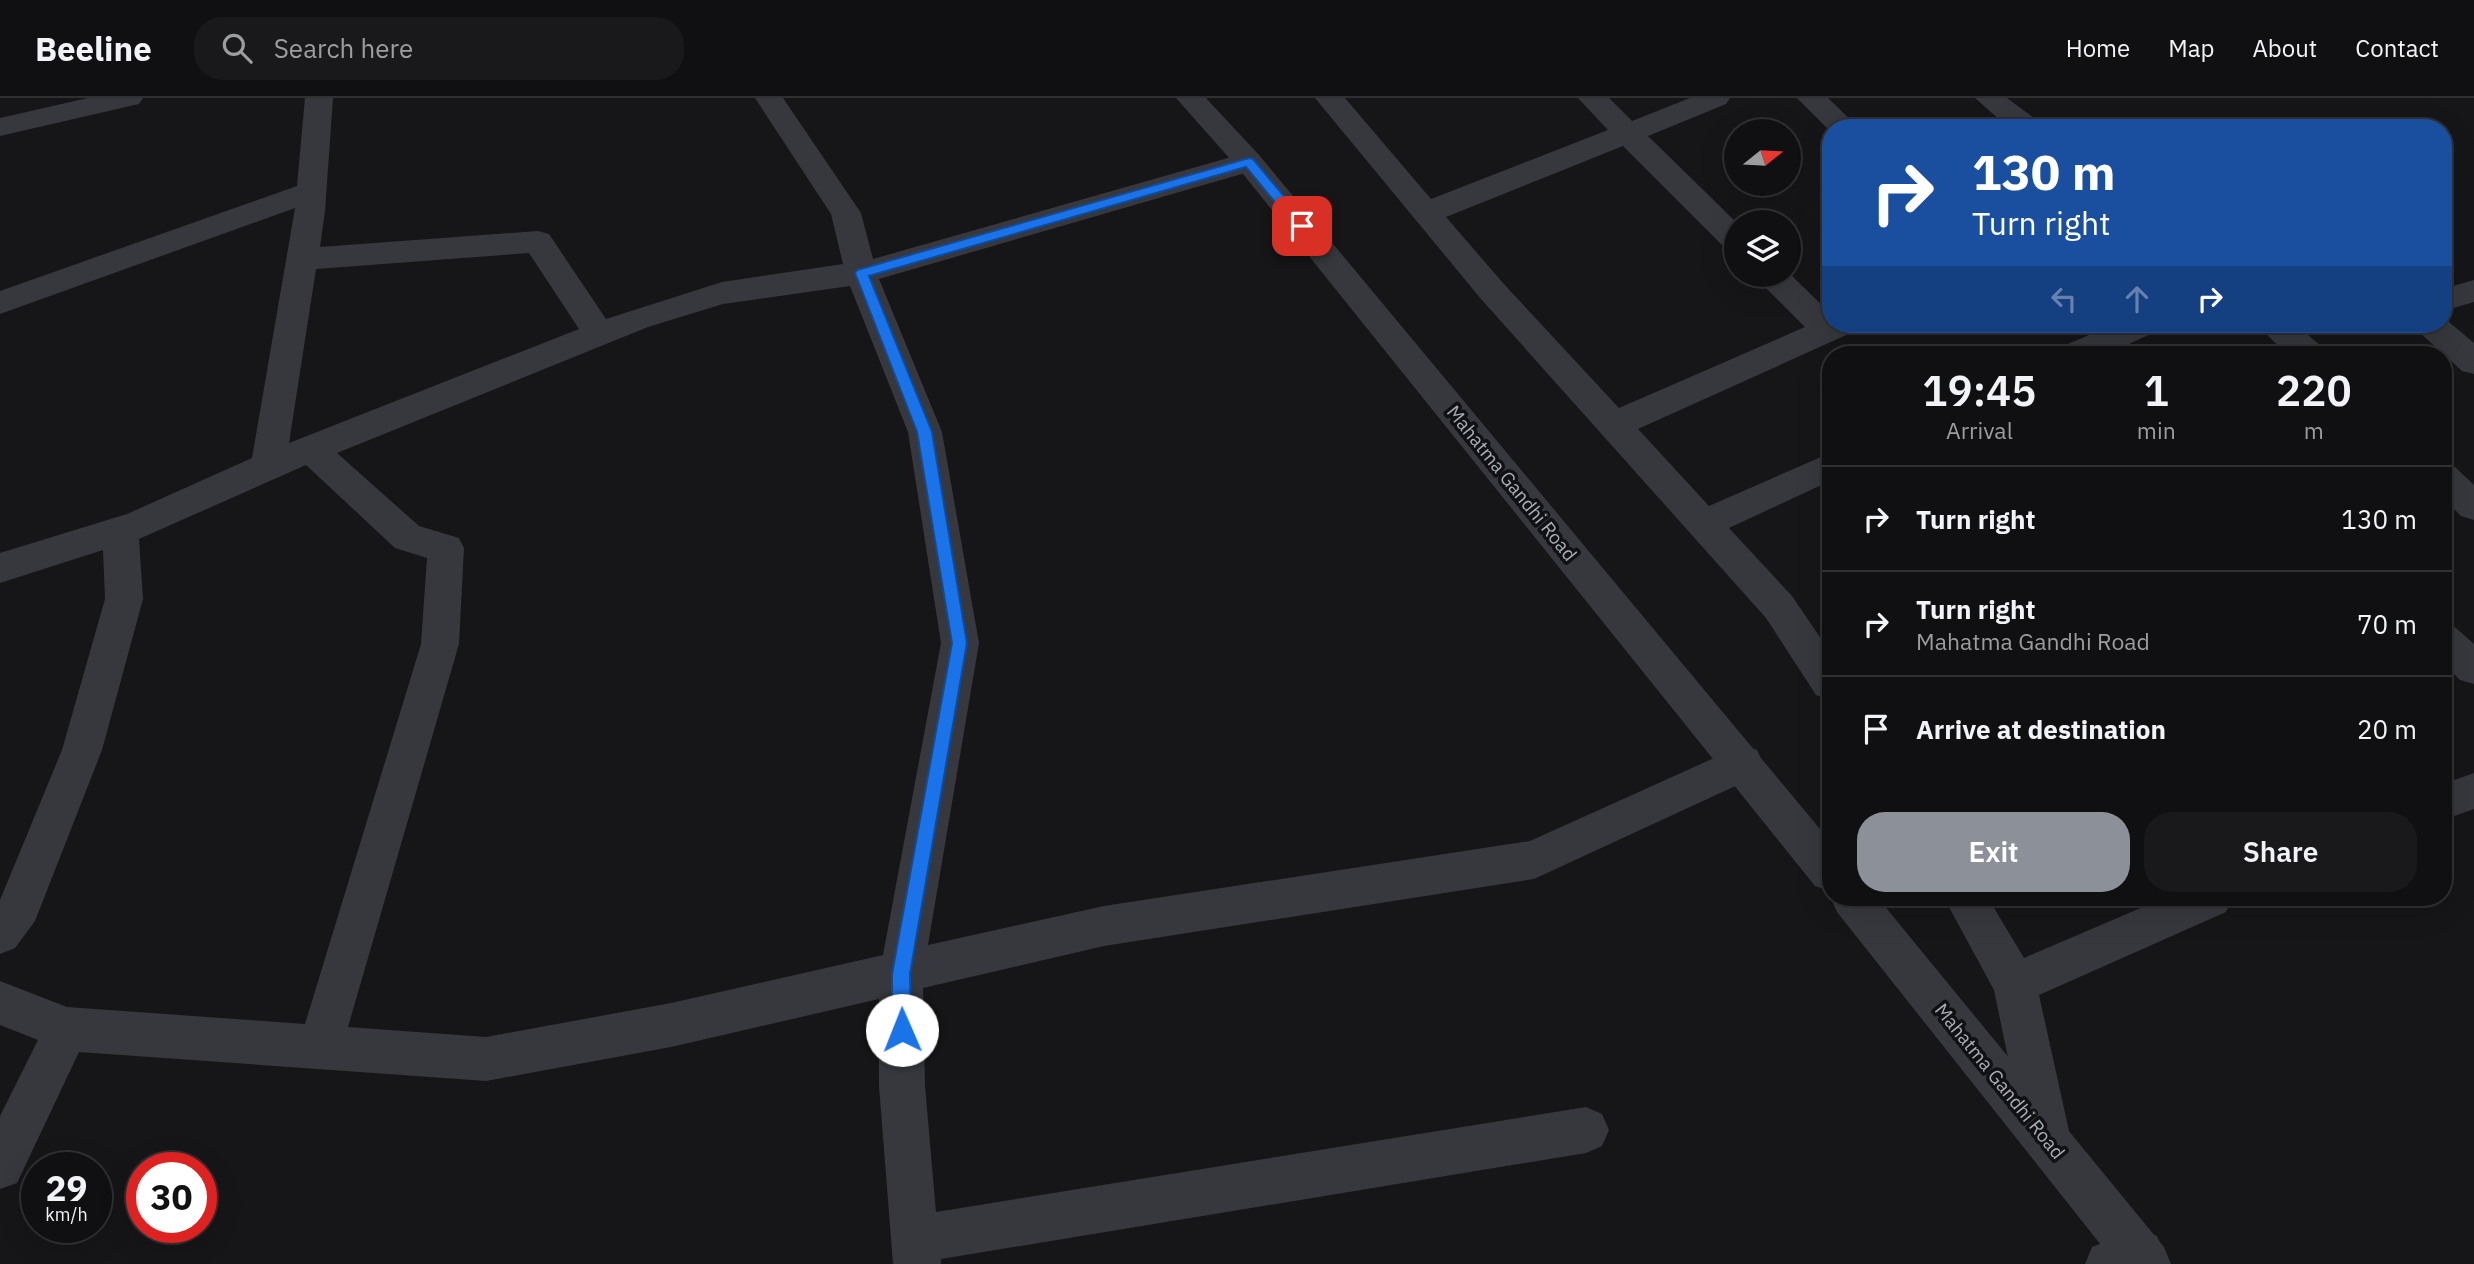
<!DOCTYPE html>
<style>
:root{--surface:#101012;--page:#19191b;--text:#f1f3f6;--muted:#9c9d9f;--line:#303032;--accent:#8c9099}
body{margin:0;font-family:"IBM Plex Sans",sans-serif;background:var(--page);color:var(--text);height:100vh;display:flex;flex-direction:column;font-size:26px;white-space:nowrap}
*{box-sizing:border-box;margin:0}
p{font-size:23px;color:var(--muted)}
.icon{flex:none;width:38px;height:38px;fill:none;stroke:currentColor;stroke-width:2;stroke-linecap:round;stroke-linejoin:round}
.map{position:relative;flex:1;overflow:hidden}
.side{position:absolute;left:1822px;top:248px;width:630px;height:560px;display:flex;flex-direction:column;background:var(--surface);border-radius:28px;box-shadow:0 7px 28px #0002,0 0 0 2px var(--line)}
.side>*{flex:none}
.guide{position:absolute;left:1822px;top:21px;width:630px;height:214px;border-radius:28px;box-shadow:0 7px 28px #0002,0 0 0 2px var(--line);background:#1a4fa0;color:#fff;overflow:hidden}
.needle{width:46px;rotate:72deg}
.controls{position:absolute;left:1724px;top:21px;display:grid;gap:14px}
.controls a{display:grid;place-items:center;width:77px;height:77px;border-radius:50%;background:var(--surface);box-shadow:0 7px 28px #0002,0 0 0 2px var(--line);font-size:35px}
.speed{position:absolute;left:21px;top:1054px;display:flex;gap:14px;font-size:35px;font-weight:700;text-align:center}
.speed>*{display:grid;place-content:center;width:91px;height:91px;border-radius:50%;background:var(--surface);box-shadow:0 7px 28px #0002,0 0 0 2px var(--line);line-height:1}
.speed small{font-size:18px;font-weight:400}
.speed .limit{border:10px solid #d22;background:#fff;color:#111}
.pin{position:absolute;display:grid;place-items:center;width:60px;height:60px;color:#fff;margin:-30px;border-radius:14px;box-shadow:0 4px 10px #0006}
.me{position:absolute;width:77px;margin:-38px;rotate:359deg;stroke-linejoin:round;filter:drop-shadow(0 0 5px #0008)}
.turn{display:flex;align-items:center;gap:24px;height:147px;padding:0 35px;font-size:32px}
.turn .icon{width:91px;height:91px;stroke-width:2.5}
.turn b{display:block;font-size:49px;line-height:60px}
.lanes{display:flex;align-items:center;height:66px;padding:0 35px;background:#0003;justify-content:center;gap:35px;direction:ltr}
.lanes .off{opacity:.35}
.eta{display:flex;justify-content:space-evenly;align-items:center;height:119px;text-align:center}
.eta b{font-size:42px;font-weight:600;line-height:49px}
.primary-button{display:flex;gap:14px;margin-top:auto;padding:14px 35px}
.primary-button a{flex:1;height:80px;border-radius:28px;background:var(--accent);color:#fff;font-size:28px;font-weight:600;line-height:80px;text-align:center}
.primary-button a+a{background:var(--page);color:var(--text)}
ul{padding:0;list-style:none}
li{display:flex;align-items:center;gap:21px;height:105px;padding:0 35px;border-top:2px solid var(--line)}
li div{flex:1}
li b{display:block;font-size:26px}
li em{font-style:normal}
header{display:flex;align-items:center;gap:42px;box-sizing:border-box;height:98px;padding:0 35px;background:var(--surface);border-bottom:2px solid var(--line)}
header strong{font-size:33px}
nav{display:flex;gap:38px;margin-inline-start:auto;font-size:24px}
.search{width:490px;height:63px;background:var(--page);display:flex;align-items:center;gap:18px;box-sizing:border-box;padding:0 24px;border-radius:28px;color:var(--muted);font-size:26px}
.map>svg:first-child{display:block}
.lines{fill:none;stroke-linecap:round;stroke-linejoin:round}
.minor{fill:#37383d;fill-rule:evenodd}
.tertiary{fill:#37383d;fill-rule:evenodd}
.route{fill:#1a73e8;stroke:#114b97;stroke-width:2}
.labels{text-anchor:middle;stroke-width:7;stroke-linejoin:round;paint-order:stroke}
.street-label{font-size:19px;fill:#a8adb8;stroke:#111113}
</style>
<header>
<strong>Beeline</strong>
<div class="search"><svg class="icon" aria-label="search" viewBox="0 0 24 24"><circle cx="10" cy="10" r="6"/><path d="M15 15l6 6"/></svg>Search here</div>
<nav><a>Home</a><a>Map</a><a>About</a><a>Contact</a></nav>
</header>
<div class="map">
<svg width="2474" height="1166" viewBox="0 0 2474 1166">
<rect width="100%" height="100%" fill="#161618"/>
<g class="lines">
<path class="minor" d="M88 0H143L139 6 0 38V20Z
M305 0H333L325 113 320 149 538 133 549 136 606 221 722 184 843 166 831 116 755 0H783L861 115 873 161 1249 54 1259 57 1264 64 1259 71 879 181 942 334 979 545 928 847 1104 808 1530 743 1743 647 1757 652 1763 665 1757 678 1534 781 1104 848 923 890 925 988 936 1114 1586 1009 1602 1016 1609 1032 1602 1048 1586 1055 941 1161V1166H893L879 988V901L671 949 486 983 79 954 17 1085 0 1091V1018L38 942 0 927V883L67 909 305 926 421 546 427 460 395 450 306 367 139 441 143 501 102 652 35 823 15 850 0 856V802L62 652 105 501 103 452 0 485V455L127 416 252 360 295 110 0 216V193L297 88ZM529 155 579 231 289 345 316 171ZM850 188 908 334 941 545 883 857 671 905 486 939 348 929 459 546 464 450 459 440 419 428 337 355 648 229 723 206Z
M1315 0H1345L1431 101 1608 32 1578 0H1609L1632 23 1690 0H1730L1726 6 1648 38 1736 124V153L1725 150 1623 48 1446 119 1503 185 1619 310 1805 229 1761 185 1756 177H1788V174L1830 215V226H1858L1853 234 1638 331 1709 408 1830 355V383L1729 430 1792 498 1830 554V601L1816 597 1766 520 1481 201Z
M1797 0H1828L1859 30H1830V33Z
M1975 0H2007L2038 23 2042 30H2009Z
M2474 182V204L2443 213V191Z
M2443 219 2474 245V276L2462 273 2419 234 2414 226H2443Z
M2115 226H2160L2155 234 2105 257H2059L2063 248Z
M2259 226H2295L2321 248 2325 257H2288L2264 234Z
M2443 365 2455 369 2474 387V422L2461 418 2443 400Z
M2443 525 2456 530 2474 546V586L2460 582 2443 565Z
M2474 675V711L2443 722V686Z
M1944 800H1988L2024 860 2164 800H2232L2226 814 2039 897 2071 1042 2064 1058 2048 1065 2032 1058 2025 1042 1994 892Z
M2140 1131 2157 1138 2164 1155 2160 1166H2085L2092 1149Z"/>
<path class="tertiary" d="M1176 0H1206L1259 57 1830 743V793L1815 788 1239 71Z
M1831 800H1878L2164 1149 2171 1166H2116L1837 814Z"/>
</g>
<path class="route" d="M1249 60 1253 61 1306 125V131H1297L1246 69 869 178 932 334 967 545 910 876 911 932 908 938 902 941 895 938 892 932V876L952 545 917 334 855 175 857 172Z"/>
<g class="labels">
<g class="street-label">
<text transform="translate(1512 385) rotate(51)" y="7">Mahatma Gandhi Road</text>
<text transform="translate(2000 983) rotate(51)" y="7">Mahatma Gandhi Road</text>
</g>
</g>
</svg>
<div class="controls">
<a><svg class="needle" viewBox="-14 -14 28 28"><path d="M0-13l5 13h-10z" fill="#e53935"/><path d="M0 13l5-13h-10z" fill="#9c9d9f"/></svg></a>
<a><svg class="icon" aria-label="layers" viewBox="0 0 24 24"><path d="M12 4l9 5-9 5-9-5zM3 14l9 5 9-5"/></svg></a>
</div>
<div class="speed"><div>29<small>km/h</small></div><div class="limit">30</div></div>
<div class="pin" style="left:1302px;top:128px;background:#d93025"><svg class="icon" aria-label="arrive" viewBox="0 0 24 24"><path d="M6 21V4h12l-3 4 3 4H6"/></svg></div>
<svg class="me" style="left:902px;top:932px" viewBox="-20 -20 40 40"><circle r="19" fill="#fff"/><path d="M0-13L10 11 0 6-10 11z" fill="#1a73e8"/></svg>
<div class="guide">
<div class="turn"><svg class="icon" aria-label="right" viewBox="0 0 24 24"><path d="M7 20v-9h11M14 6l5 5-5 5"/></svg><div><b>130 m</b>Turn right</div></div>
<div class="lanes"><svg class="icon off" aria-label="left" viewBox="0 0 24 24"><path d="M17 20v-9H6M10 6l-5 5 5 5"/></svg><svg class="icon off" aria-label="ahead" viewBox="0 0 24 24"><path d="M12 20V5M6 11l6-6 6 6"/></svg><svg class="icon" aria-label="right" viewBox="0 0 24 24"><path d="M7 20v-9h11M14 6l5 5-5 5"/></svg></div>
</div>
<section class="side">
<div class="eta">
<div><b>19:45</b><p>Arrival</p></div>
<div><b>1</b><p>min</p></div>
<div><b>220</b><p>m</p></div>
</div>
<ul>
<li><svg class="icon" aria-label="right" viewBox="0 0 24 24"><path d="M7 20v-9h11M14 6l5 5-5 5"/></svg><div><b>Turn right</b></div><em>130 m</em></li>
<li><svg class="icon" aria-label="right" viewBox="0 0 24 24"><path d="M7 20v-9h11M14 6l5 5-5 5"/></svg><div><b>Turn right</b><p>Mahatma Gandhi Road</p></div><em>70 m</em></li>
<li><svg class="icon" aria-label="arrive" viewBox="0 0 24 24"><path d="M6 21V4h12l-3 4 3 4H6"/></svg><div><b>Arrive at destination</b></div><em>20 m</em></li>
</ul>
<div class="primary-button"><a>Exit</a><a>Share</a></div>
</section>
</div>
